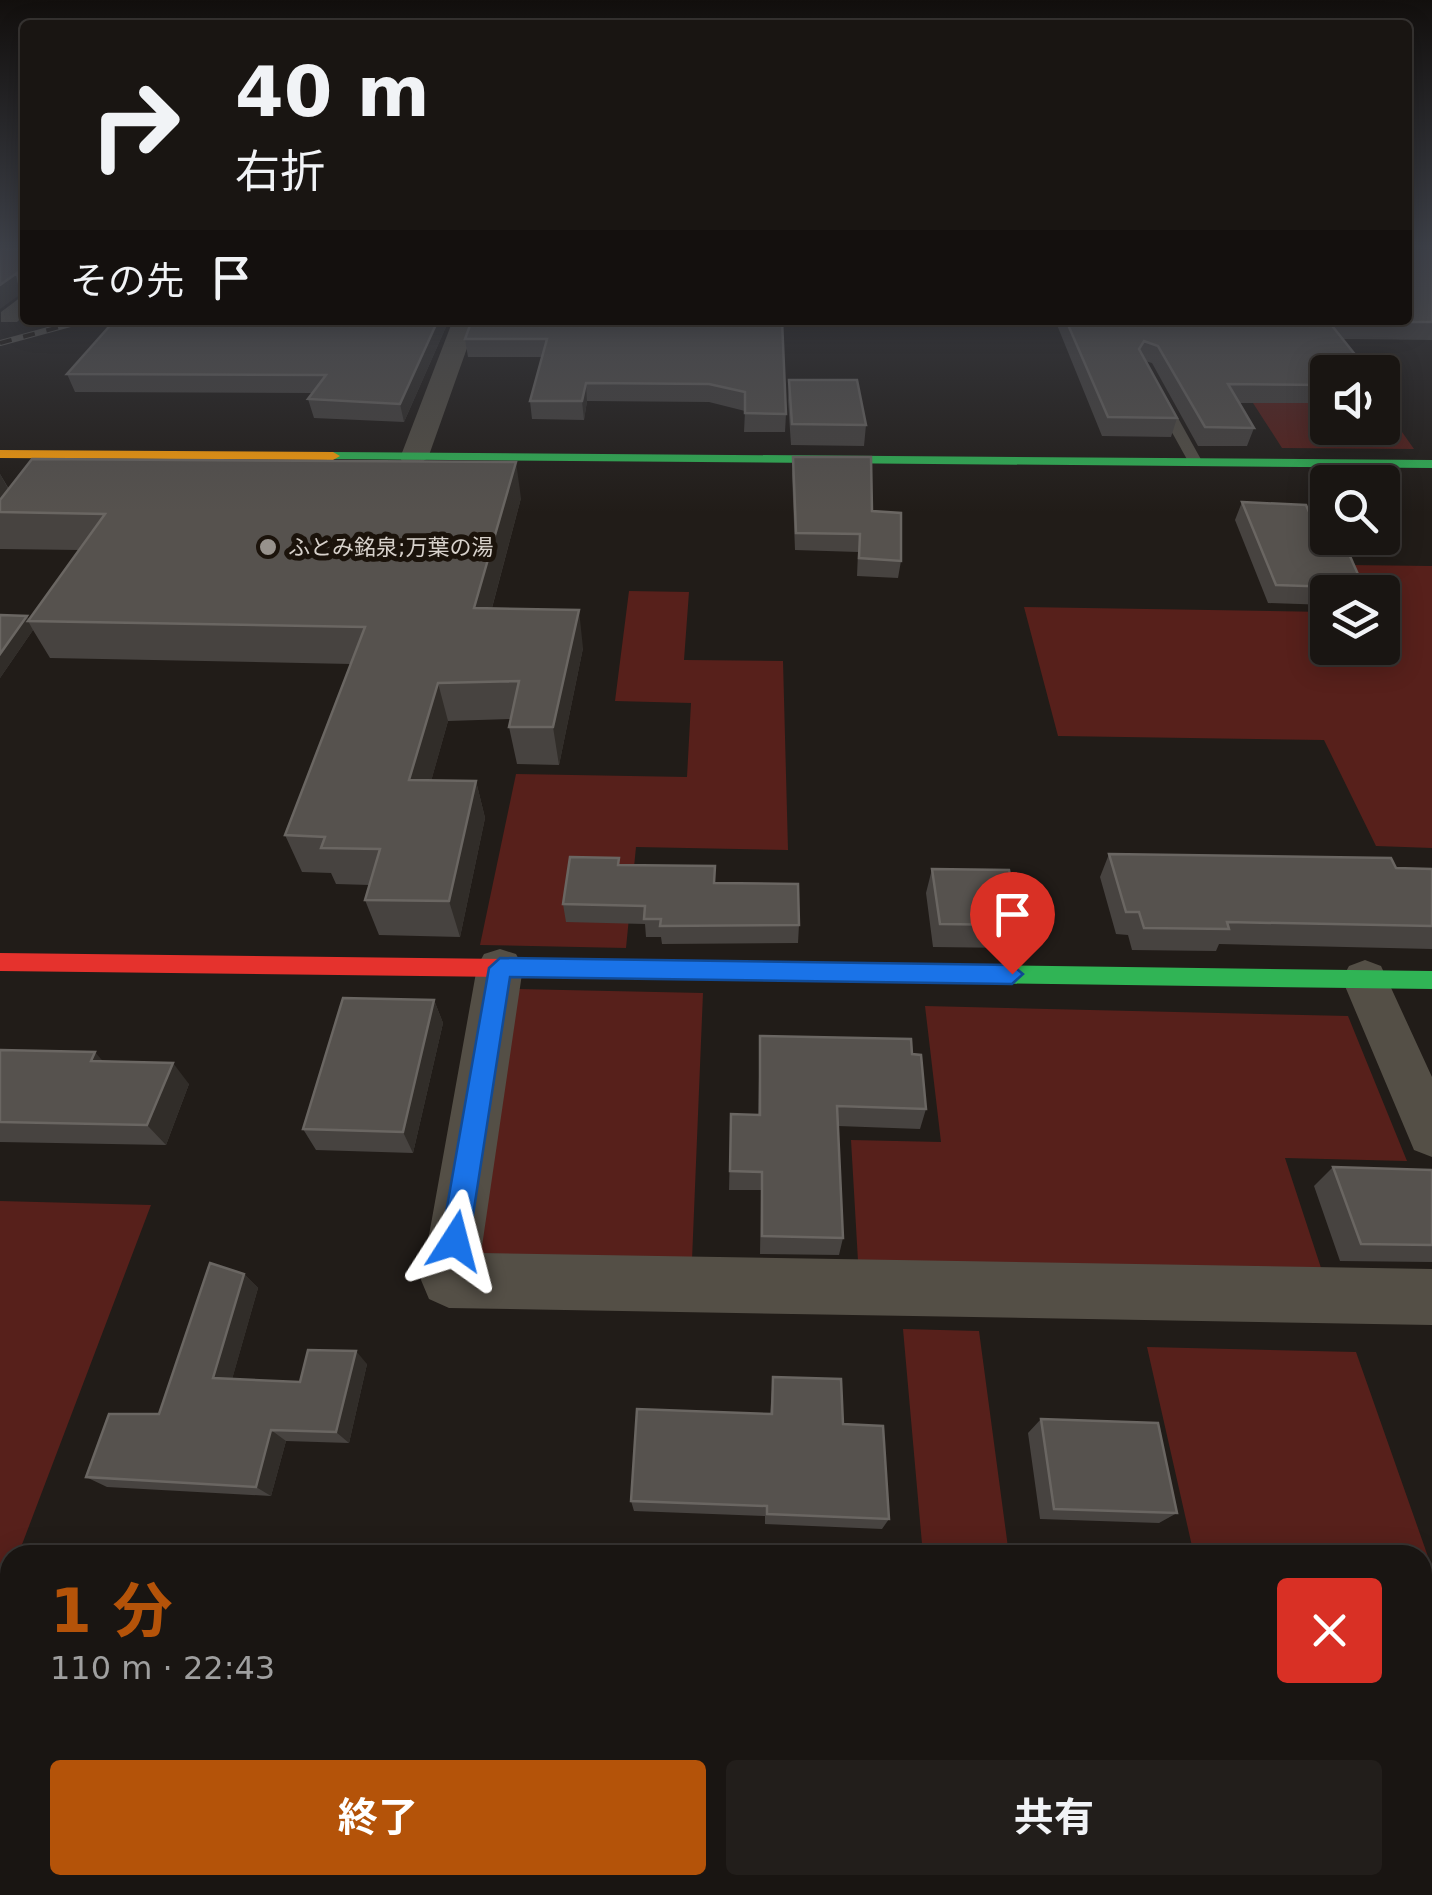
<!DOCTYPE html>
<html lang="ja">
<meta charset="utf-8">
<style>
:root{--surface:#191512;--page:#221e1b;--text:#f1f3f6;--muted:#9f9f9f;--line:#373432;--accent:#b45309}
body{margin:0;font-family:"DejaVu Sans","Noto Sans JP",sans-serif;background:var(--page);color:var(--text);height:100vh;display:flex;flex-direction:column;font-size:38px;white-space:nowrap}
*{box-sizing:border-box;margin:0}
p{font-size:32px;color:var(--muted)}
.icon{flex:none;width:55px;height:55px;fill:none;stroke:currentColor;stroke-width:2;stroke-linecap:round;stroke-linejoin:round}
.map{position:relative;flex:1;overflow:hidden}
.panel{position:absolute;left:0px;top:1545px;width:1432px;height:350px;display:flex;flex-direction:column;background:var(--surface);border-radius:30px 30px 0 0;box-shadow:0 5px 25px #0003,0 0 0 2px var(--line)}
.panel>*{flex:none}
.banner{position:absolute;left:20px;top:20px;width:1392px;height:305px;border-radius:10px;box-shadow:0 5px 25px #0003,0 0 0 2px var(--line);background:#191512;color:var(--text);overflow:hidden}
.fabs{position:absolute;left:1310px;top:355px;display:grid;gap:20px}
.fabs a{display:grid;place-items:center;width:90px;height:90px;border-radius:10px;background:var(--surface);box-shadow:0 5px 25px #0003,0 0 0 2px var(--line);font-size:50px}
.pin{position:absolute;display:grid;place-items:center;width:85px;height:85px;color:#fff;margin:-102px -42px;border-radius:50% 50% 50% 0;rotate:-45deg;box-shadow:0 0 10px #0007}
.pin .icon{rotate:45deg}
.me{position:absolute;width:110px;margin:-55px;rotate:9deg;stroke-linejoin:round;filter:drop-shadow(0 0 8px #0008)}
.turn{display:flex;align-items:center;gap:35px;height:210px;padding:0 50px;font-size:45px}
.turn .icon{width:130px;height:130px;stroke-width:2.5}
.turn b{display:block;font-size:70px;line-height:85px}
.then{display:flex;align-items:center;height:95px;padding:0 50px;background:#0003;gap:20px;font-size:38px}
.round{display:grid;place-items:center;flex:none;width:105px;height:105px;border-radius:10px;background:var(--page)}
.headline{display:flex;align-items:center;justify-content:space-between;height:170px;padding:0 50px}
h1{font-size:60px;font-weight:700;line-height:75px;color:var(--accent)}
.button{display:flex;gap:20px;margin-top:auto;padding:20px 50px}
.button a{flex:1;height:115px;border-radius:10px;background:var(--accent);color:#fff;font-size:40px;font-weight:700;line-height:115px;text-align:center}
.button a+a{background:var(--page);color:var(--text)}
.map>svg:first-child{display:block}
.green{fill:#57201b}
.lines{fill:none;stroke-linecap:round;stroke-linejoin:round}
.lane{fill:#544f46;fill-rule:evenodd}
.street{fill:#544f46;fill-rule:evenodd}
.fast{fill:#30b455;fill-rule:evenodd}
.slow{fill:#ff9f0a;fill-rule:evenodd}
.jam{fill:#e5322d;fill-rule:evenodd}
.rail-casing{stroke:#615d56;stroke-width:6}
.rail{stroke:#1b130b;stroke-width:4;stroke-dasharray:12;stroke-linecap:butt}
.wall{fill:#474340}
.shaded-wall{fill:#312d29}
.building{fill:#56524e;stroke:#6a6662;stroke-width:2.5}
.route{fill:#1a73e8;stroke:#114b97;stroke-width:2.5}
.poi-dot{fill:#97928c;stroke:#1b130b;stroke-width:4}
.labels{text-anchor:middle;stroke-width:10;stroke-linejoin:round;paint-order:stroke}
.far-poi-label{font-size:22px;fill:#d7d1cb;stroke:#1b130b;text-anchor:start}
</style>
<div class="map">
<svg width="1432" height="1895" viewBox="0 0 1432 1895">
<rect width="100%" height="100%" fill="#211c18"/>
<path class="green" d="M1215 344 1328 372V428H1382L1383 405 1414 449 1282 448Z
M1347 565 1432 566V848L1376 846 1324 740 1058 736 1024 607 1327 612 1328 648H1382V592H1363Z
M629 591 689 592 684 660 783 661 788 850 636 847 626 948 480 945 516 774 687 777 691 703 615 701Z
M517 989 703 993 692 1260 470 1253Z
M925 1006 1348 1016 1407 1161 1285 1158 1323 1274 858 1261 851 1140 941 1142Z
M0 1201 151 1205 18 1555H10V1577L0 1603Z
M903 1329 979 1331 1009 1555H923Z
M1147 1347 1356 1352 1432 1568V1895H943L942 1885H1422V1555H1194Z"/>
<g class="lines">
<path class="lane" d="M1161 396 1168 400 1203 463 1201 466 1189 463 1154 400Z"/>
<path class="street" d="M25 294V314L17 322H1V312Z
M453 320H477L428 458 414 467 404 464 400 458Z
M500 949 516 954 523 967 481 1253 1432 1269V1325L449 1308 429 1299 421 1280 477 967 484 954Z
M1365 960 1381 966 1432 1077V1157L1414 1150 1342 979 1349 966Z"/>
<path class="fast" d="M333 452 1432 460V468L328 459 326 456Z
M505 959 1432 971V989L505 977 497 974 494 968 497 962Z"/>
<path class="slow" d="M0 450 333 452 340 456 333 460 0 458Z"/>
<path class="jam" d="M0 953 505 959 513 962 516 968 513 974 505 977 0 971Z"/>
<g class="rail-casing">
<path id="rail" d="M0 343 85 320"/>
</g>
<use href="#rail" class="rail"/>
</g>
<path class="wall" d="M1432 246V340L1343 339 1328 372V403H1239L1254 428 1247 446H1198L1152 363 1145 361 1177 418 1171 437 1102 436 1055 320H1408Z
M449 320 404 422 314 418 308 399 313 393 75 392 67 374Z
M782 320 786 414 785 432H744L745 411 709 402 587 401 584 420 532 419 530 401 542 357H468L465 339Z
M789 380 866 425 864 446 791 445 788 400Z
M793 457 872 511 901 561 898 578 857 576 858 552 795 550 792 474Z
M0 474 9 489 521 498 492 608 583 648 559 765 517 764 509 727 511 719 448 721 431 781H476L485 818 460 937 379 935 365 900 369 885 336 884 331 873 302 872 285 835 351 664 50 658 33 630 0 678V615L27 616 29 619 79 550 0 549Z
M1242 502 1310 514 1364 588 1361 592H1328V605L1268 603 1235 520Z
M1109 854 1432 869V949L1219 944 1216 951 1132 950 1128 935 1116 934 1100 877Z
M620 865 715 883 799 925 798 943 662 944 661 937H646L645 924 566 922 563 904Z
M932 869 1020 925 1012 948 933 947 926 893Z
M434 1000 443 1023 413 1153 316 1150 303 1129Z
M760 1036 912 1054 926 1109 920 1129 838 1126 843 1238 839 1255 760 1254 761 1190H729L731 1114 758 1115Z
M0 1050 103 1061 189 1084 166 1145 0 1142Z
M1333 1167 1432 1170V1262L1340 1261 1314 1186Z
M244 1274 258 1288 232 1379 300 1382 367 1364 349 1443 286 1441 271 1496 107 1487 86 1477 159 1414Z
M773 1377 843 1424 889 1519 882 1529 765 1524V1516L634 1511 631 1501 770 1414Z
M1041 1419 1177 1513 1159 1523 1040 1519 1028 1433Z
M781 1892 886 1893 888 1895H781Z"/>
<path class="shaded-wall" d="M17 273 25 291 0 309V285Z
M438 320H449L404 422 400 404Z
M586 383 587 401 584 420 582 401Z
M516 462 521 498 482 645 474 608Z
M0 474 11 494 0 510Z
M579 610 583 648 559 765 553 727Z
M27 616 30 621H28L33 630 0 678V654Z
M438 683 448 721 421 817 409 780Z
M476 781 485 818 460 937 449 901Z
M434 1000 443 1023 413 1153 403 1132Z
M95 1052 114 1074 91 1061Z
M173 1063 189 1084 166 1145 147 1125Z
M244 1274 258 1288 229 1390 213 1378Z
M356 1351 367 1364 349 1443 336 1432Z
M271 1430 286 1441 271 1496 256 1487Z"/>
<path class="building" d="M20 246H25V293H21L17 273 0 285V249H20Z
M1408 246H1432V322H1329L1369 372H1328V385L1228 384 1254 428 1205 427 1158 346 1144 341 1139 349 1177 418 1108 417 1066 320H1408Z
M115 320H438L400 404 308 399 326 375 67 374Z
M472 320H782L786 414 745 413V392L709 384 586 383 582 401H530L547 339H465Z
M789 380H857L866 425 792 424Z
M793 457H871L872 511 901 513V561L859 558 860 534 796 533Z
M32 459 516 462 474 608 579 610 553 727H509L519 681 438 683 409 780 476 781 449 901 365 900 380 849 321 848 325 837 285 835 365 627 28 621 105 514 0 512V500Z
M1242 502 1306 505 1310 514H1328V538H1342L1364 588 1276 585Z
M0 615 27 616 0 654Z
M1109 854 1391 858 1396 868 1432 869V926L1227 922 1229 929 1144 928 1139 912H1126Z
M570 857 619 858 618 865 715 866 714 883 798 884 799 925 660 926 661 919H644L645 906 563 904Z
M932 869 1009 870 1020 925 940 924Z
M343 998 434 1000 403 1132 303 1129Z
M760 1036 911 1039 912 1054 921 1055 926 1109 837 1106 843 1238 762 1236V1172L730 1171 731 1114 760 1115Z
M0 1050 95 1052 91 1061 173 1063 147 1125 0 1122Z
M1333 1167 1432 1170V1245L1361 1244Z
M210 1263 244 1274 213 1378 300 1382 308 1350 356 1351 336 1432 271 1430 256 1487 86 1477 109 1414H159Z
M773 1377 841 1379 843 1424 883 1426 889 1519 767 1514V1506L631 1501 637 1409 772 1414Z
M1041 1419 1158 1423 1177 1513 1054 1509Z
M566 1885H617V1895H565Z"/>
<linearGradient id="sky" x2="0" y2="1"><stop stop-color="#120f0d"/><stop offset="0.48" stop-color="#3d4048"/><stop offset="1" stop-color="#3d4048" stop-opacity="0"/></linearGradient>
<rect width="1432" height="512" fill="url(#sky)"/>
<path class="route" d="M500 958 1012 965 1023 974 1012 984 510 977 469 1241 465 1250 455 1254 445 1250 441 1241 489 968Z"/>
<circle class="poi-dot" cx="268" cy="547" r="10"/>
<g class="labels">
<g class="far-poi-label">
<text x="288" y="555">ふとみ銘泉;万葉の湯</text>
</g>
</g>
</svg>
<div class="fabs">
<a><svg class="icon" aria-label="sound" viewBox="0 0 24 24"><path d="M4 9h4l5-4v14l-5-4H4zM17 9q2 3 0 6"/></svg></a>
<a><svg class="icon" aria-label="search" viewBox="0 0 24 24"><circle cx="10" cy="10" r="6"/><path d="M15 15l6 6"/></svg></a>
<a><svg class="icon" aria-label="layers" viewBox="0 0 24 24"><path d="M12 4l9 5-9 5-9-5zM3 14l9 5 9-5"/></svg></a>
</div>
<div class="pin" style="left:1012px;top:974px;background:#d93025"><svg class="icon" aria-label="arrive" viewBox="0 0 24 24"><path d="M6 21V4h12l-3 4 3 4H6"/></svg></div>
<svg class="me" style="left:455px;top:1241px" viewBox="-20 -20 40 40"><path d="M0-17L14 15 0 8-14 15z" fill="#1a73e8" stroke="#fff" stroke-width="4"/></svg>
<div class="banner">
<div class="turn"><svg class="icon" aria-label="right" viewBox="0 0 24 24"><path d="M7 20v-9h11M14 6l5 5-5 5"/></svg><div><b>40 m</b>右折</div></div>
<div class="then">その先<svg class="icon" aria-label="arrive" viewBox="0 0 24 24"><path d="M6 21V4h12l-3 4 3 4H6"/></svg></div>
</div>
<section class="panel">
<div class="headline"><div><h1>1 分</h1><p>110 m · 22:43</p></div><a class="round" style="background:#d93025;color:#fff"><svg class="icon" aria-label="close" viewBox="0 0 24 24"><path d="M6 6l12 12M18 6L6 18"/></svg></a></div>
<div class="button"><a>終了</a><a>共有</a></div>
</section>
</div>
